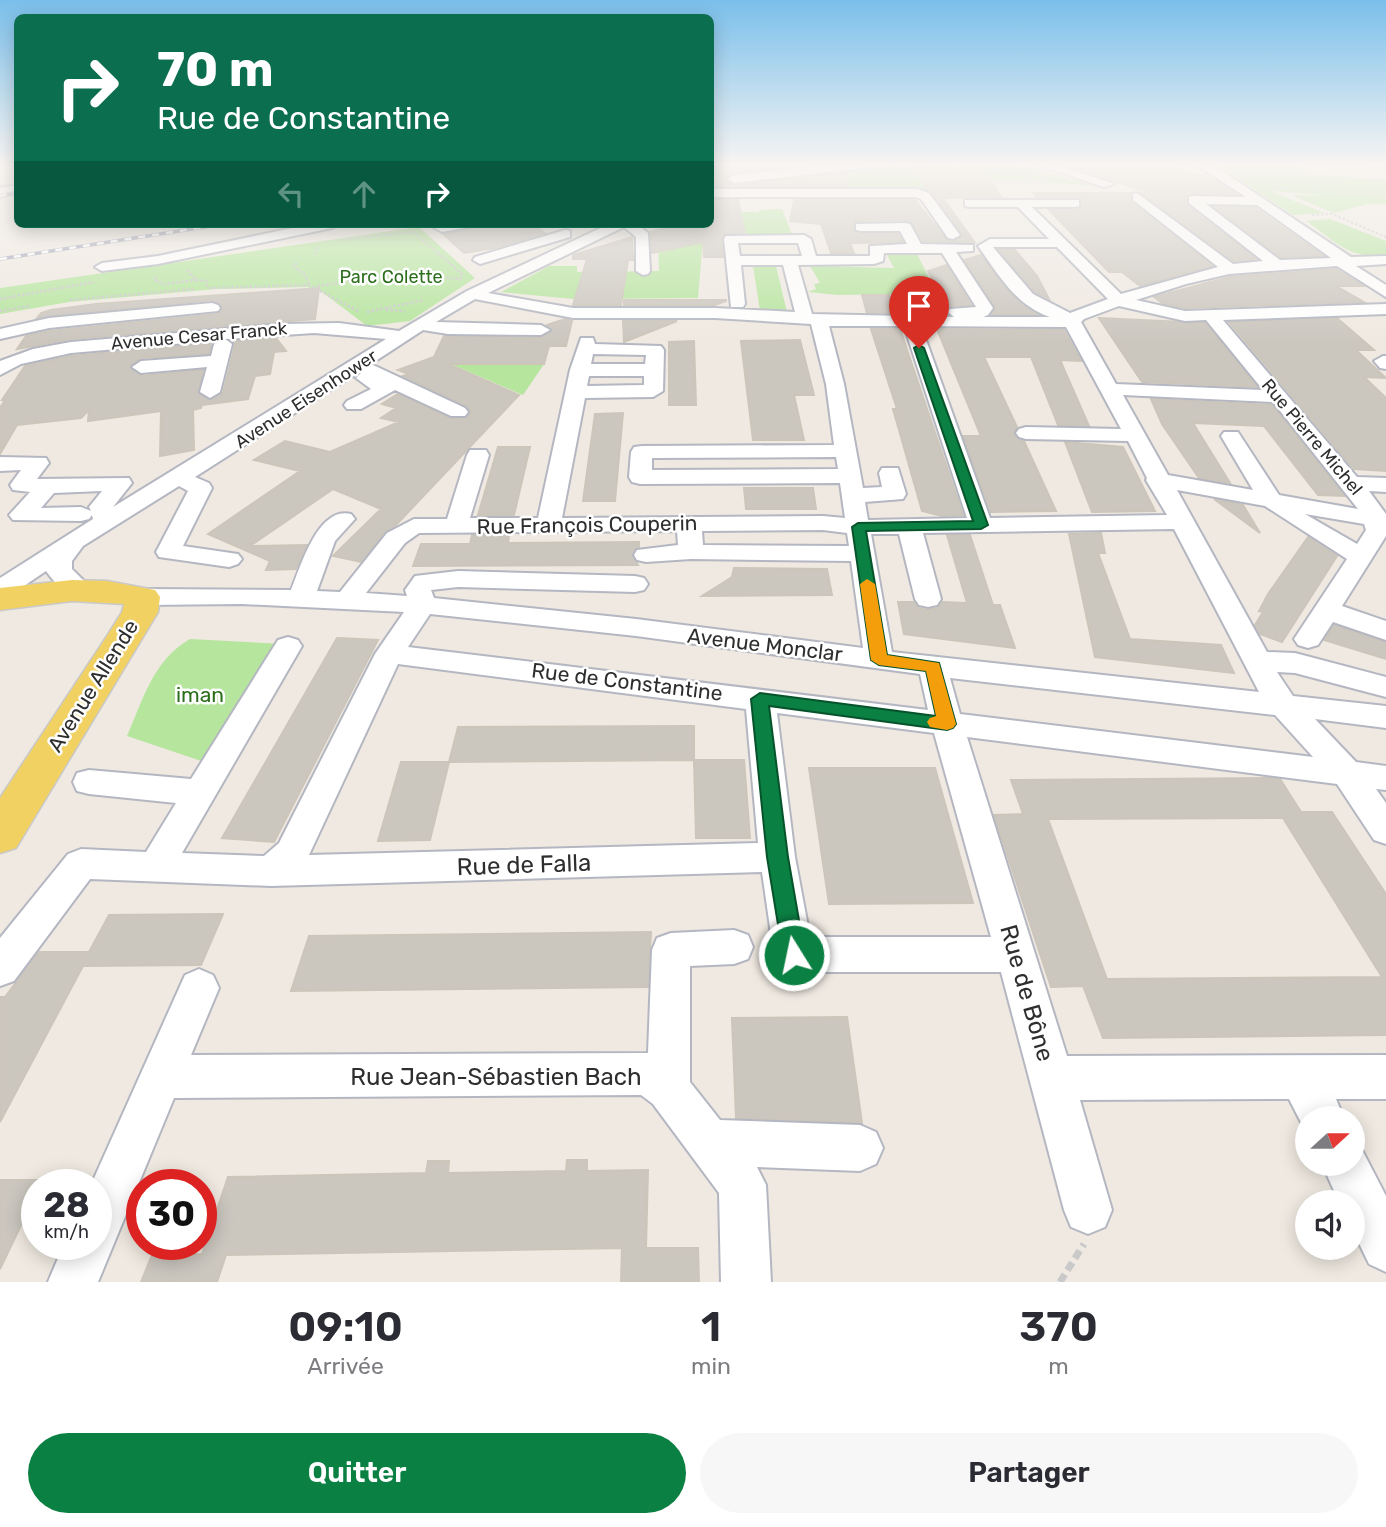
<!DOCTYPE html>
<html lang="fr">
<meta charset="utf-8">
<style>
:root{--surface:#fff;--page:#f7f7f7;--text:#2b2b33;--muted:#7c7c81;--accent:#0b8043}
body{margin:0;font-family:Rubik,sans-serif;background:var(--page);color:var(--text);height:100vh;display:flex;flex-direction:column;font-size:26px;white-space:nowrap}
*{box-sizing:border-box;margin:0}
p{font-size:23px;color:var(--muted)}
.icon{flex:none;width:38px;height:38px;fill:none;stroke:currentColor;stroke-width:2;stroke-linecap:round;stroke-linejoin:round}
.map{position:relative;height:1282px;overflow:hidden}
.side{display:flex;flex-direction:column;background:var(--surface);flex:1}
.side>*{flex:none}
.guide{position:absolute;left:14px;top:14px;width:700px;height:214px;border-radius:10px;box-shadow:0 4px 18px #0003;background:#0b6e4f;color:#fff;overflow:hidden}
.needle{width:46px;rotate:69deg}
.controls{position:absolute;left:1295px;top:1106px;display:grid;gap:14px}
.controls a{display:grid;place-items:center;width:70px;height:70px;border-radius:50%;background:var(--surface);box-shadow:0 4px 18px #0003;font-size:35px}
.speed{position:absolute;left:21px;top:1169px;display:flex;gap:14px;font-size:35px;font-weight:700;text-align:center}
.speed>*{display:grid;place-content:center;width:91px;height:91px;border-radius:50%;background:var(--surface);box-shadow:0 4px 18px #0003;line-height:1}
.speed small{font-size:18px;font-weight:400}
.speed .limit{border:10px solid #d22;background:#fff;color:#111}
.pin{position:absolute;display:grid;place-items:center;width:60px;height:60px;color:#fff;margin:-72px -30px;border-radius:50% 50% 50% 0;rotate:-45deg;box-shadow:0 0 7px #0007}
.pin .icon{rotate:45deg}
.me{position:absolute;width:77px;margin:-38px;rotate:350deg;stroke-linejoin:round;filter:drop-shadow(0 0 5px #0008)}
.turn{display:flex;align-items:center;gap:24px;height:147px;padding:0 28px;font-size:32px}
.turn .icon{width:91px;height:91px;stroke-width:2.5}
.turn b{display:block;font-size:49px;line-height:60px}
.lanes{display:flex;align-items:center;height:66px;padding:0 28px;background:#0003;justify-content:center;gap:35px;direction:ltr}
.lanes .off{opacity:.35}
.eta{display:flex;justify-content:space-evenly;align-items:center;height:119px;text-align:center}
.eta b{font-size:42px;font-weight:600;line-height:49px}
.button{display:flex;gap:14px;margin-top:auto;padding:14px 28px}
.button a{flex:1;height:80px;border-radius:42px;background:var(--accent);color:#fff;font-size:28px;font-weight:600;line-height:80px;text-align:center}
.button a+a{background:var(--page);color:var(--text)}
.map>svg:first-child{display:block}
.green{fill:#b6e59e}
.pitch{fill:#c9ec9a}
.building{fill:#cbc7bf;stroke:#cbc5ba;stroke-width:2;fill-rule:evenodd}
.lines{fill:none;stroke-linecap:round;stroke-linejoin:round}
.minor-casing{stroke:#b4b7c1;stroke-width:4}
.major-casing{stroke:#c9c9c9;stroke-width:3}
.path-far2{stroke:#c9c9c9;stroke-width:2;stroke-dasharray:2.5 2;stroke-linecap:butt}
.path-far1{stroke:#c9c9c9;stroke-width:2.5;stroke-dasharray:2.5 2;stroke-linecap:butt}
.path{stroke:#c9c9c9;stroke-width:7;stroke-dasharray:9 5;stroke-linecap:butt}
.minor{fill:#fff;fill-rule:evenodd}
.major{fill:#f2d163;fill-rule:evenodd}
.rail-casing{stroke:#a3a6b8;stroke-width:3.5}
.rail{stroke:#fff;stroke-width:2.5;stroke-dasharray:7;stroke-linecap:butt}
.route{fill:#0b8043;stroke:#07532c;stroke-width:2}
.slow{fill:#f59e0b}
.labels{text-anchor:middle;stroke-width:5;stroke-linejoin:round;paint-order:stroke}
.far-park-label{font-size:18px;fill:#2c6e1b;stroke:#fff}
.far-street-label{font-size:18px;fill:#2e2e2e;stroke:#fff}
.street-label{font-size:21px;fill:#2e2e2e;stroke:#fff}
.park-label{font-size:21px;fill:#2c6e1b;stroke:#fff}
.near-street-label{font-size:24px;fill:#2e2e2e;stroke:#fff}
</style>
<div class="map">
<svg width="1386" height="1282" viewBox="0 0 1386 1282">
<rect width="100%" height="100%" fill="#efe9e1"/>
<path class="green" d="M906 163H1016L1094 186 1025 181 967 182 929 189 712 188C775 170 841 171 906 163Z
M1225 170 1386 179V204H1367L1334 213 1291 195 1330 196 1270 191 1324 213 1293 215Z
M782 209 793 237 708 238 711 212H759V210Z
M1330 219 1386 241V256C1346 258 1337 242 1306 221Z
M419 227 475 278 410 321 367 326 322 292 307 287 217 289 69 302 0 314V288Z
M703 239 698 298 573 299 501 292 549 266H577V272L659 271 658 240Z
M889 254H917L937 293 839 295 808 292 816 289 814 284 820 283 810 266 894 268 887 255Z
M753 266H776L787 312 760 311Z
M544 364 523 395 453 365Z
M190 639 282 644 216 766 127 736C143 700 153 660 190 639Z"/>
<path class="pitch" d="M1210 163H1298L1311 174 1226 170Z"/>
<path class="building" d="M710 163H828L734 172 726 180 734 186 847 173 848 186H710Z
M1069 163H1154L1213 179 1235 194 1192 193 1187 195V205L1256 259 1234 261 1141 193H1151L1069 166Z
M914 170H984L1001 197 943 198 975 243 923 241 912 223 906 220 856 221 853 224 855 233 898 234 903 242 850 243 854 253H831L821 224 790 221 794 200H915L946 239 952 242 961 237 962 233 931 191 924 189H927Z
M1033 193H1131V202L1212 266 1140 286 1122 272H1109L1049 210 1080 209 1081 198 1037 197Z
M710 200H738L745 233 724 235 721 239 723 257H704L703 242 652 253 650 232 683 224H710Z
M1214 207 1255 208 1323 256 1281 257Z
M482 224H532L545 233 494 248 464 253 443 234 470 230 474 225Z
M632 237 633 260H628L621 305H573L587 259H573V255Z
M999 250H1015L1037 276 1049 299 1035 292Z
M981 255 1007 290 1037 314H992L995 307 964 260Z
M947 265 971 305 950 306 947 314H931L924 295H942L928 271Z
M1336 269 1363 286H1336L1364 302 1185 308 1162 303 1154 297 1229 277Z
M319 288 315 319 71 339 17 349 26 336 49 331 218 314 222 307 212 300 37 318 41 313 51 310 96 304Z
M862 295H889L895 313H867Z
M624 300H726V301L715 305H624Z
M1099 318 1205 323 1257 387 1142 382Z
M1337 318 1374 350H1356L1386 378 1364 377 1386 398V471L1354 469 1229 322Z
M565 319 572 321 566 346H549L544 364H448L519 395 396 525 385 531 361 562 333 556 381 509 333 489 250 546 307 545 296 569 266 570 270 561 208 534 300 471 254 460 285 441 330 452 399 422 381 418 396 408 382 404 398 394 450 418H467L471 412 466 406 403 376 409 374 398 370 434 357 444 336 541 338 552 331 547 325Z
M623 321H677L624 342Z
M871 329H900L963 515 942 516 922 511 893 409H897Z
M937 329 1064 330 1081 361 1060 360 1089 426 1058 425 1031 357H984L1017 427 1014 435 1024 441 1056 511 991 512 963 436H981Z
M276 338 286 351 274 352 270 374 255 376 248 399 202 405 201 408 193 410 194 450 160 456 161 411 88 421 89 410 81 418 17 425 0 454V408L5 400H2L25 366 71 356 211 343 209 354 141 358 130 366 141 376 203 370 198 393 211 400 223 393 235 345 232 341Z
M800 340 814 395H794L804 440H753L741 341Z
M694 341 696 405H669V342Z
M1151 399 1272 405 1344 496 1318 495 1264 426 1193 423 1230 483 1199 478 1162 424Z
M623 413 615 501H583L595 414Z
M1065 442 1123 447 1155 511 1092 512Z
M498 447H530L514 515H478Z
M744 488H813L816 509H746Z
M1214 499 1243 505 1260 533Z
M1101 533 1105 553H1098L1130 639 1221 645 1234 673 1095 657 1069 534Z
M472 535H509L508 543 639 542V547L632 554 638 565 413 566 421 544H470Z
M947 535H970L993 605H1000L1015 648 904 634 898 602H914L918 608 927 610 938 608 942 602 967 603Z
M1308 537 1337 556 1282 642 1260 634 1255 625 1263 612 1259 611 1268 594Z
M734 568 827 569 832 595 702 596 732 577Z
M1334 625 1386 642V659L1324 640Z
M337 638 378 640 274 842 222 838Z
M694 726V760L449 762 458 727Z
M694 760H744L750 838H696Z
M401 762H449L430 840 378 841Z
M809 768H935L973 903 829 904Z
M1271 778 1280 779 1301 812H1332L1386 894V1035L1103 1038 1083 986 1051 987 994 815 1023 814 1011 780ZM1283 818 1382 977 1107 979 1048 819Z
M223 914 201 965 83 966 0 1122V997H5L39 952H89L109 915Z
M651 932 648 987 291 991 309 936Z
M847 1017 862 1123 736 1118 732 1018Z
M567 1160H587V1171L648 1170 646 1248H698L699 1282H621L622 1248 226 1255 217 1282H141L152 1255 202 1254 228 1177 426 1173 428 1161H449L448 1173 566 1171Z
M0 1180H42L40 1185H37V1192L0 1269Z"/>
<g class="lines">
<g class="minor-casing">
<path id="minor" d="M852 163H887L881 166 734 183 728 179 734 175Z
M1034 163H1051L1114 184 1104 187Z
M1193 163H1206L1222 171 1351 257 1386 256V264L1356 266 1386 285V297L1337 266 1229 274 1186 284 1136 300 1185 311 1386 304V314L1223 320 1357 477 1386 478V492L1369 491 1386 514V536L1342 606 1386 621V640L1333 622 1318 645 1308 648 1298 645 1294 639 1347 559 1265 506 1177 490 1267 652 1295 653 1386 677V697L1295 673 1277 672 1293 696 1386 706V728L1315 719 1356 762 1386 766V790L1376 789 1386 803V844L1374 840 1337 784 967 737 1067 1056 1386 1055V1099H1336L1344 1118H1307V1134L1289 1099 1080 1100 1112 1210 1105 1227 1088 1234 1071 1227 1064 1210 1001 972H794L780 967 774 955 762 872 271 886 90 879 14 981 0 986V938L68 854 81 849 146 852 176 803 89 794 77 791 73 782 77 773 89 770 191 779 278 640 288 637 298 640 302 646 182 853 264 856 279 843 375 654 404 612 242 604 143 605 134 603 130 597 134 591 143 589 291 590C301 566 318 506 351 514L355 519 335 541 317 591 340 592 387 533 414 519H447L467 455 470 450H486L489 455 470 518H538L570 370 581 338H593L595 344 661 346 664 350 663 391 653 397 585 398 562 518 823 516 845 518 840 483 640 484 632 482 629 477 631 452 634 447 642 446 834 445 826 384 811 324 715 318H573L475 299 436 322 541 325 550 330 541 335 448 334 423 330 371 364 465 408 468 412 465 416H451L395 390 361 409H347L344 405 347 401 371 389 356 378 361 373 359 372 195 477 209 483 212 488 183 546 238 554 242 559 238 564 229 567 159 557 156 552 188 491 179 486 83 546 72 561V569L92 589 88 595C70 599 56 585 46 571L9 596 0 598V578L93 519 92 515 89 519 81 521 13 520 9 515 30 492 13 490 10 485 21 470 0 471V457L46 458 49 463 37 479 129 478 132 483 113 507 386 339 314 333 225 339 232 344 220 392 210 398 200 392 207 367 141 373 132 367 141 361 211 356 214 344 220 340 71 353 21 364 0 375V361L33 349 71 342 282 324 339 323 399 331 467 291 609 224H637L648 233 650 271 648 274 643 275 636 271V237L624 227 488 293 573 308H715L795 312 783 265H741L745 304 743 307H731L724 239 726 236 804 235 811 239 816 256H870V246L907 244 900 231H861L856 230V224L905 223 910 224 921 244 973 245V251L956 252 993 308 988 315 983 317H1050C1016 306 998 274 978 246L990 239H1049L1018 207H969L965 206V200H1079V206L1075 207H1032L1121 294 1218 267 1133 200V194L1137 193 1233 264 1263 261 1189 203V197L1193 196 1246 197ZM1206 204 1257 205 1331 258 1280 260ZM738 243H798L802 256H740ZM993 247H1057L1108 299 1070 313 1033 294ZM884 253H942L976 307 950 309 948 312 954 317 812 314 798 265 874 264 883 261ZM1119 306 1185 321 1206 320 1263 390 1116 384 1081 322 1084 319ZM829 326H904L967 518 868 520 865 502 903 499 906 494 898 468H882L879 473 882 487 863 488 844 384ZM921 326 1066 327 1121 429 1026 427 1019 429 1016 433 1019 437 1026 439 1128 441 1147 478 1146 480 1167 515 990 518ZM593 354 646 355 645 364H591ZM589 376H644V385L587 386ZM1123 395 1273 402 1358 509 1279 495 1238 432H1224L1221 436 1253 490 1168 475ZM836 457 838 469 652 470V458ZM102 491 89 507 91 511 81 507 41 508 54 493ZM1305 514 1364 524 1366 530 1357 544ZM1174 529 1259 692 892 652 871 534H899L915 599 919 605 928 607 937 605 941 599 923 533ZM823 530 847 533 849 546 703 545 702 531ZM677 531 678 545 637 550 634 555 637 560 646 562 691 559 851 561 863 648 636 619 434 598 431 590 458 587 635 592 644 590 648 584 644 578 635 576 458 571 415 576 405 590 407 596 366 593 405 543 419 533ZM430 614 636 636 920 674 928 710 408 647ZM398 664 746 709 758 843 309 855ZM950 678 1275 715 1313 757 960 714ZM777 713 934 733 991 937H810L795 857Z
M1368 163H1386V170Z
M18 185V193L0 196V188Z
M710 189H917L929 193 960 235 953 239 948 238 921 199 916 197H710Z
M312 224H339L332 228 158 264 102 271 95 267 102 263 158 256Z
M428 224H472L470 227 442 232Z
M565 230 570 231V237L480 264 473 260 475 257Z
M212 303 218 305 220 308 218 311 49 328 0 339V329L49 318Z
M1383 356H1386V369L1380 368 1374 361Z
M734 930 748 935 753 947 748 959 734 964 690 966V1082L720 1120 860 1125 876 1132 883 1148 876 1164 860 1171 757 1167 766 1185 771 1282H721L719 1193 653 1104 641 1095 174 1098 98 1282H48L64 1244H96V1185H91L185 975 199 969 213 975 219 988 191 1055 648 1053 652 950 657 938 671 933Z
M1353 1144 1361 1148 1386 1196V1272L1369 1264 1353 1231V1202H1339L1322 1164H1353Z"/>
</g>
<g class="major-casing">
<path id="major" d="M72 580 107 581 155 590 160 597 158 612 16 848 0 853V798L107 636 122 612 124 604 72 601 0 610V588Z"/>
</g>
<path class="path-far2" d="M948 163 956 167
M899 167 954 170 986 168 1031 178
M933 181 1050 184
M1153 187H1183
M1272 187 1386 196
M1312 215 1332 214 1386 237
M340 240 413 232 440 255
M315 254 318 245"/>
<path class="path-far1" d="M297 263 293 266 305 275 309 285
M187 270 196 280 206 281 207 288
M156 277 154 280 164 284 196 280
M317 286 400 273 460 279 462 274 438 253
M209 288 309 285 358 311
M0 299 94 282
M70 300 194 289
M386 310 405 311
M0 311 30 306
M367 312 423 300"/>
<path class="path" d="M1060 1282 1084 1244"/>
<use href="#minor" class="minor"/>
<use href="#major" class="major"/>
<g class="rail-casing">
<path id="rail" d="M0 196 18 192
M0 259 224 224"/>
</g>
<use href="#rail" class="rail"/>
</g>
<linearGradient id="sky" x2="0" y2="1"><stop stop-color="#7abfeb"/><stop offset="0.48" stop-color="#f8f5f2"/><stop offset="1" stop-color="#f8f5f2" stop-opacity="0"/></linearGradient>
<rect width="1386" height="342" fill="url(#sky)"/>
<path class="route" d="M919 345 924 348 988 525 981 529 866 531 887 655 939 663 956 724 953 728 947 730 769 706 788 857 805 955 802 962 794 965 786 962 783 955 767 857 751 699 760 693 936 716 926 671 879 665 871 660 852 527 858 523 973 521 914 348Z"/>
<path class="slow" d="M867 579 875 584 887 655 939 663 956 724 953 728 947 730 930 727 927 722 930 718 936 716 926 671 879 665 871 660 860 584Z"/>
<g class="labels">
<g class="far-park-label">
<text x="391" y="283">Parc Colette</text>
</g>
<g class="far-street-label">
<text transform="translate(199 336) rotate(-5)" y="6">Avenue Cesar Franck</text>
<text transform="translate(306 399) rotate(-33)" y="6">Avenue Eisenhower</text>
<text transform="translate(1312 437) rotate(50)" y="6">Rue Pierre Michel</text>
</g>
<g class="street-label">
<text transform="translate(587 525) rotate(-1)" y="7">Rue François Couperin</text>
<text transform="translate(765 645) rotate(7)" y="7">Avenue Monclar</text>
<text transform="translate(627 682) rotate(7)" y="7">Rue de Constantine</text>
<text transform="translate(93 686) rotate(-58)" y="7">Avenue Allende</text>
</g>
<g class="park-label">
<text x="200" y="702">iman</text>
</g>
<g class="near-street-label">
<text transform="translate(524 865) rotate(-2)" y="8">Rue de Falla</text>
<text transform="translate(1027 993) rotate(74)" y="8">Rue de Bône</text>
<text x="496" y="1085">Rue Jean-Sébastien Bach</text>
</g>
</g>
</svg>
<div class="controls">
<a><svg class="needle" viewBox="-14 -14 28 28"><path d="M0-13l5 13h-10z" fill="#e53935"/><path d="M0 13l5-13h-10z" fill="#7c7c81"/></svg></a>
<a><svg class="icon" aria-label="sound" viewBox="0 0 24 24"><path d="M4 9h4l5-4v14l-5-4H4zM17 9q2 3 0 6"/></svg></a>
</div>
<div class="speed"><div>28<small>km/h</small></div><div class="limit">30</div></div>
<div class="pin" style="left:919px;top:348px;background:#d93025"><svg class="icon" aria-label="arrive" viewBox="0 0 24 24"><path d="M6 21V4h12l-3 4 3 4H6"/></svg></div>
<svg class="me" style="left:794px;top:955px" viewBox="-20 -20 40 40"><circle r="17" fill="#0b8043" stroke="#fff" stroke-width="3"/><path d="M0-11L8 9 0 5-8 9z" fill="#fff"/></svg>
<div class="guide">
<div class="turn"><svg class="icon" aria-label="right" viewBox="0 0 24 24"><path d="M7 20v-9h11M14 6l5 5-5 5"/></svg><div><b>70 m</b>Rue de Constantine</div></div>
<div class="lanes"><svg class="icon off" aria-label="left" viewBox="0 0 24 24"><path d="M17 20v-9H6M10 6l-5 5 5 5"/></svg><svg class="icon off" aria-label="ahead" viewBox="0 0 24 24"><path d="M12 20V5M6 11l6-6 6 6"/></svg><svg class="icon" aria-label="right" viewBox="0 0 24 24"><path d="M7 20v-9h11M14 6l5 5-5 5"/></svg></div>
</div>
</div>
<section class="side">
<div class="eta">
<div><b>09:10</b><p>Arrivée</p></div>
<div><b>1</b><p>min</p></div>
<div><b>370</b><p>m</p></div>
</div>
<div class="button"><a>Quitter</a><a>Partager</a></div>
</section>
